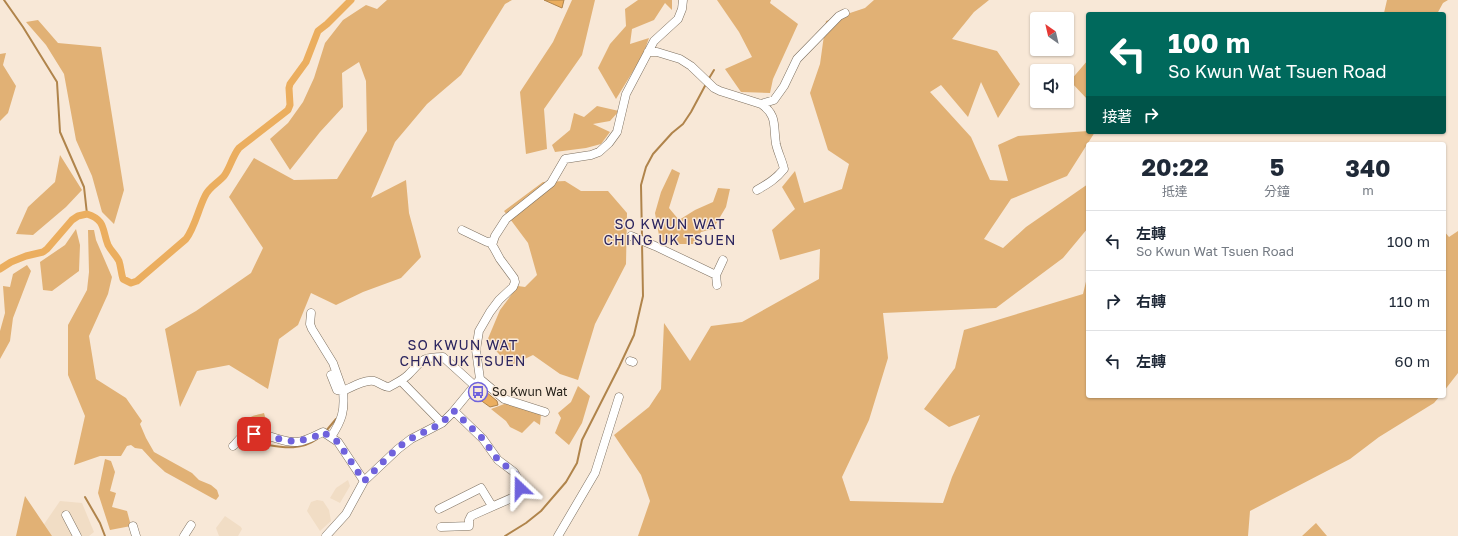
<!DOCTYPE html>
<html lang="zh-TW">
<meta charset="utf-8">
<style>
:root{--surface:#fff;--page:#f6f6f7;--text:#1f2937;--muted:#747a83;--line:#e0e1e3}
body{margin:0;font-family:"Golos Text","Noto Sans TC",sans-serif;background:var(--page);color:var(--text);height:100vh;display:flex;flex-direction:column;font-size:15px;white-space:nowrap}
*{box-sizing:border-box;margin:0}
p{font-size:13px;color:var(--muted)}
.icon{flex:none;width:22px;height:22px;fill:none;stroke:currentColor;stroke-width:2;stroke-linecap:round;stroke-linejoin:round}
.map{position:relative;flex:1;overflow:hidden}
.panel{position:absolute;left:1086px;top:142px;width:360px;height:256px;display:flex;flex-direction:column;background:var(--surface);border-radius:4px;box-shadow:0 1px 3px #0004}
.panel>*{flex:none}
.hud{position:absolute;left:1086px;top:12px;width:360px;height:122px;border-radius:4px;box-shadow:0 1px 3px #0004;background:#00695c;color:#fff;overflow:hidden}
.needle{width:26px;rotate:326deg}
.buttons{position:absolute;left:1030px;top:12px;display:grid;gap:8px}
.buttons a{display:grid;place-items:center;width:44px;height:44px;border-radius:4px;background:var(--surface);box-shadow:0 1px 3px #0004;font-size:20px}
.pin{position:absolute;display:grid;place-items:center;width:34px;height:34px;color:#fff;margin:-17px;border-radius:8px;box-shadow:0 2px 6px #0006}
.me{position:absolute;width:44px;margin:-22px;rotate:337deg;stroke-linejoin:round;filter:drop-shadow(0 0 3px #0008)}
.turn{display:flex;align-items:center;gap:14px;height:84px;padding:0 16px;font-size:18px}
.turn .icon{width:52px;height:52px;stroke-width:2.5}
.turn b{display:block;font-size:28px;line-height:34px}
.then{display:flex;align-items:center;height:38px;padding:0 16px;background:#0003;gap:8px;font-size:15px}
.eta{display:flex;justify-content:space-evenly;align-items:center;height:68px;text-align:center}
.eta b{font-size:24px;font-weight:700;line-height:28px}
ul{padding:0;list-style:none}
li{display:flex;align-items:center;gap:12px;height:60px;padding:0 16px;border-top:1px solid var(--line)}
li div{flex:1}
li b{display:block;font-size:15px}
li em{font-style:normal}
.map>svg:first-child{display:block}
.built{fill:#f1ddc5}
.green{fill:#e1b175}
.water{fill:#ebae5f;stroke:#b0844b}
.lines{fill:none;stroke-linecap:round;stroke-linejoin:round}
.stream{stroke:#b0844b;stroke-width:2}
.canal{stroke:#ebae5f;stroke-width:7}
.street-casing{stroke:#7d7060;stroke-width:9}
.street{stroke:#fff;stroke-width:8}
.route{stroke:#6f62dc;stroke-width:7;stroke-dasharray:0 12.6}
.labels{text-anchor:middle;stroke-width:3;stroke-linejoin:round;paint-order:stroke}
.poi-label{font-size:12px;fill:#27221b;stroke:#f8e8d7;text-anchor:start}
.quarter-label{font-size:14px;letter-spacing:1px;fill:#2b245e;stroke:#f8e8d7}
</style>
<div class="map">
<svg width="1458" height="536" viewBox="0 0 1458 536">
<rect width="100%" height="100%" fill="#f8e8d7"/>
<path class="built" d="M348 480 350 486 340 503 330 498 336 488Z
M317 500 323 501 329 510 331 521 320 531 307 511 311 502Z
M60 501 82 503 94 532 89 536H40L38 533Z
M225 516 241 527 242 529 238 536H219L216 528Z"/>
<path class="green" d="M387 0H512L505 4 461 75 427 104 395 142 371 198 406 180 409 213 421 257 401 278 363 292 336 305 311 293 298 325 279 339 268 389 229 365 197 371 180 407 165 329 196 311 251 273 263 248 229 197 254 158 294 180 337 179 367 131 366 81 359 62 342 73 343 107 320 132 290 170 270 139 288 123 303 102 314 78 325 43 343 20 366 5 377 9Z
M572 0H595L582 55 544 109 547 149 526 154 520 92 553 42Z
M638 0H672V10L665 3 654 20 632 29 630 44 649 38 643 55 616 99 598 68 610 44 626 26 625 9Z
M717 0H771L770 3 798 24 773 79 770 93 741 92 725 69 752 57 739 32Z
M874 0H989L974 12 952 39 997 51 1020 84 998 118 981 82 968 117 941 85 930 92 971 137 990 180 1008 181 998 145 1018 136 1088 131 1095 132 1067 176 1011 199 984 239 1003 248 1026 227 1088 184V228L1063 258 996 308 883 313 888 358 869 420 842 477 850 501 943 503 952 477 980 415 949 427 924 409 955 368 964 330 1083 294 1088 273V396H1440L1434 403 1379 437 1350 459 1250 511 1248 536H638L650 501 641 475 614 435 649 407 661 389 664 323 690 361 711 326 742 322 819 279 820 249 780 260 772 230 795 209 782 187 795 171 804 203 842 189 849 164 828 150 810 93 820 64 826 21 865 8Z
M1387 0H1448L1443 3 1437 14H1379L1384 13Z
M38 20 58 43 101 47 124 190 114 224 102 212 92 176 76 140 64 74 46 45 26 22Z
M6 53 3 65 16 86 8 113 0 121V54Z
M1088 60V100L1070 81Z
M597 106 619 111 610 121 593 124 610 132 601 144 586 148 555 152 552 145 570 130 574 113 584 117Z
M60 155 82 190 66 207 33 235 16 234 28 207 55 182Z
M672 169 680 173 669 208 679 220 695 210 713 202 718 188 730 189 726 207 713 229 701 232 693 244H676L660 241 655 213 661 192Z
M565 181 581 191H608L627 213 626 264 595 324 578 380 560 374 533 355 510 366 487 341 500 310 518 286 525 287 537 275 528 243 504 211 543 182Z
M76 229 80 245 79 271 52 291 43 290 40 262 65 245Z
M88 230H94L96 240 112 277 108 294 89 336 96 379 126 398 142 421 140 424 146 438 154 452 192 473 199 480 211 485 217 490 219 496 216 500 212 498 165 472 153 461 142 449 135 448 131 445 127 446 121 456H100L74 465 85 416 68 375V325L87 290 89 272Z
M1444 231 1449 237 1458 231V373L1444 391Z
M27 265 31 271 13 318 10 341 0 359V331L5 313 3 286 10 287 13 274Z
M578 386 590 396 582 423 569 445 555 433 561 418 558 413 571 402Z
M507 403 541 414 540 425 534 421 522 433 510 427 506 421 491 409Z
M264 413 269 431 258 429H249L246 421C251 415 257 415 264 413Z
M105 459 111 461 115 472 110 491 116 493 112 507 127 511 131 526 110 530 98 493Z
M25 496 52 536H16Z
M1316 523 1327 536H1302Z"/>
<path class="water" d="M544 0H564L562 8Z
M485 391 497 401 498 405 490 407 479 399Z"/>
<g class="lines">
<path class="stream" d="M4 0 23 27 57 82 60 132 84 187 87 214
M708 80 714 70
M642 238 641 185 646 167 653 154 672 133 683 124 691 112 706 84
M326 431 336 419
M241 444C251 438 258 443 268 445 285 448 302 450 317 439
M85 497 100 523 105 536
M505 536 526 523 541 511 566 482 577 463 582 440 619 367 634 335 643 296 642 242"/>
<path class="canal" d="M0 269 11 262 26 256 43 252 47 249 72 220 78 216 87 214C106 220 102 230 108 245 111 251 116 255 119 261 121 267 121 273 123 279L131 283 137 281 186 239C195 227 198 210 205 196 209 187 218 183 224 176 230 168 232 157 239 148L288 110 290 105 289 88 290 84 306 62 318 31 327 24 351 0"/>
<g class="street-casing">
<path id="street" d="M648 52H657L680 59 691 66 714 88 720 91 761 104 774 100 784 86 797 59 839 16 845 13
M757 190C768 184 776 179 784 169 782 160 778 153 776 144 773 127 778 115 761 104
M462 230 487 242 493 241
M631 236 655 246 716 275
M717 285 716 275 723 260
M311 313 310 324 312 329 333 363 343 391 337 390 331 375
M630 361 633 362
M401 381 442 423
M545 412 504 399 480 379 476 350 479 331 490 312 499 300 513 287 515 282 514 278 500 259 494 248 492 245 495 236 506 219 551 183 565 159 591 155 599 152 609 143 617 132 626 94 654 41 678 19 682 9 683 0
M331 437C342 420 345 411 343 391 352 387 365 379 374 381 380 383 384 387 389 387 396 383 403 380 408 375 422 361 421 357 443 357L475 386
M233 446C236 444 238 439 242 437 259 426 279 444 297 442 306 441 315 436 323 432L338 442 364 481
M439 509 481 488 492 506
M66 515 77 536
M133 526 136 536
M441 527 469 526V520L471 516 514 497 520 488V483L514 472 498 460 483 439 454 411
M184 536 191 525
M326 536 346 514 364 481 398 449 411 439 442 423 452 413 480 379
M558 536 595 473 619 397"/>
</g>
<use href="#street" class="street"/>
</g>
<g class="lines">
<path class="route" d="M254 434 296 442 316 436 323 432 338 442 364 481C379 467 393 450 410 439 428 429 439 428 454 411L483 439 498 460 514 472 520 483V488"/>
</g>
<defs>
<g id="bus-ring" transform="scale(1)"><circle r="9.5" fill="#f8e8d7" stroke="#6f62dc" stroke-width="1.5"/><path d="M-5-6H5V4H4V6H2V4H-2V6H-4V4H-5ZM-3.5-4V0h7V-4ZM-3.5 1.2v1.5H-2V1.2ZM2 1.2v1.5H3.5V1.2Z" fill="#6f62dc"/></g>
</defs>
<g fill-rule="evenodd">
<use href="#bus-ring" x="478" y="392"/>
</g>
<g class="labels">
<g class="poi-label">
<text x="492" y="396">So Kwun Wat</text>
</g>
<g class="quarter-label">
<text x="670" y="229">SO KWUN WAT<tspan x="670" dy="16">CHING UK TSUEN</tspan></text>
<text x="463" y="350">SO KWUN WAT<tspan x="463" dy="16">CHAN UK TSUEN</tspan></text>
</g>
</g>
</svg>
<div class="buttons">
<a><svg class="needle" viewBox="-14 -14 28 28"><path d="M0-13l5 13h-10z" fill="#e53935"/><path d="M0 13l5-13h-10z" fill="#747a83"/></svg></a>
<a><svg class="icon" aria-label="sound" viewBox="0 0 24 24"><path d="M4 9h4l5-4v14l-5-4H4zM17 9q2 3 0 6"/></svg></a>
</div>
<div class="pin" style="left:254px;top:434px;background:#d93025"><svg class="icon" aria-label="arrive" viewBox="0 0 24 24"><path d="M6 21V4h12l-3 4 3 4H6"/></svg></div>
<svg class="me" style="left:520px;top:488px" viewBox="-20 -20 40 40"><path d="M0-17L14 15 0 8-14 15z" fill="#6f62dc" stroke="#fff" stroke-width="4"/></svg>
<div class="hud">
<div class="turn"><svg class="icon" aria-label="left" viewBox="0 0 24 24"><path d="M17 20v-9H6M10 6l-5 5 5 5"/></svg><div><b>100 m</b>So Kwun Wat Tsuen Road</div></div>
<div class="then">接著<svg class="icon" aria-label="right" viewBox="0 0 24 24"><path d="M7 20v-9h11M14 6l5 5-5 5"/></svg></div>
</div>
<section class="panel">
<div class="eta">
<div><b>20:22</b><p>抵達</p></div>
<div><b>5</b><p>分鐘</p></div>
<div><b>340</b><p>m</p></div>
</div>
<ul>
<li><svg class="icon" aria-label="left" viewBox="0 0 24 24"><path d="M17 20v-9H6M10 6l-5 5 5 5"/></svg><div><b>左轉</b><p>So Kwun Wat Tsuen Road</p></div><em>100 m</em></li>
<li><svg class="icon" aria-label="right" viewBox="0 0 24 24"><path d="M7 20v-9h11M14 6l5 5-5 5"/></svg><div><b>右轉</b></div><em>110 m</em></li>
<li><svg class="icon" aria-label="left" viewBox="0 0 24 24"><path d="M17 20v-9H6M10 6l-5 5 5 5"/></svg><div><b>左轉</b></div><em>60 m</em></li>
</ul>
</section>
</div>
